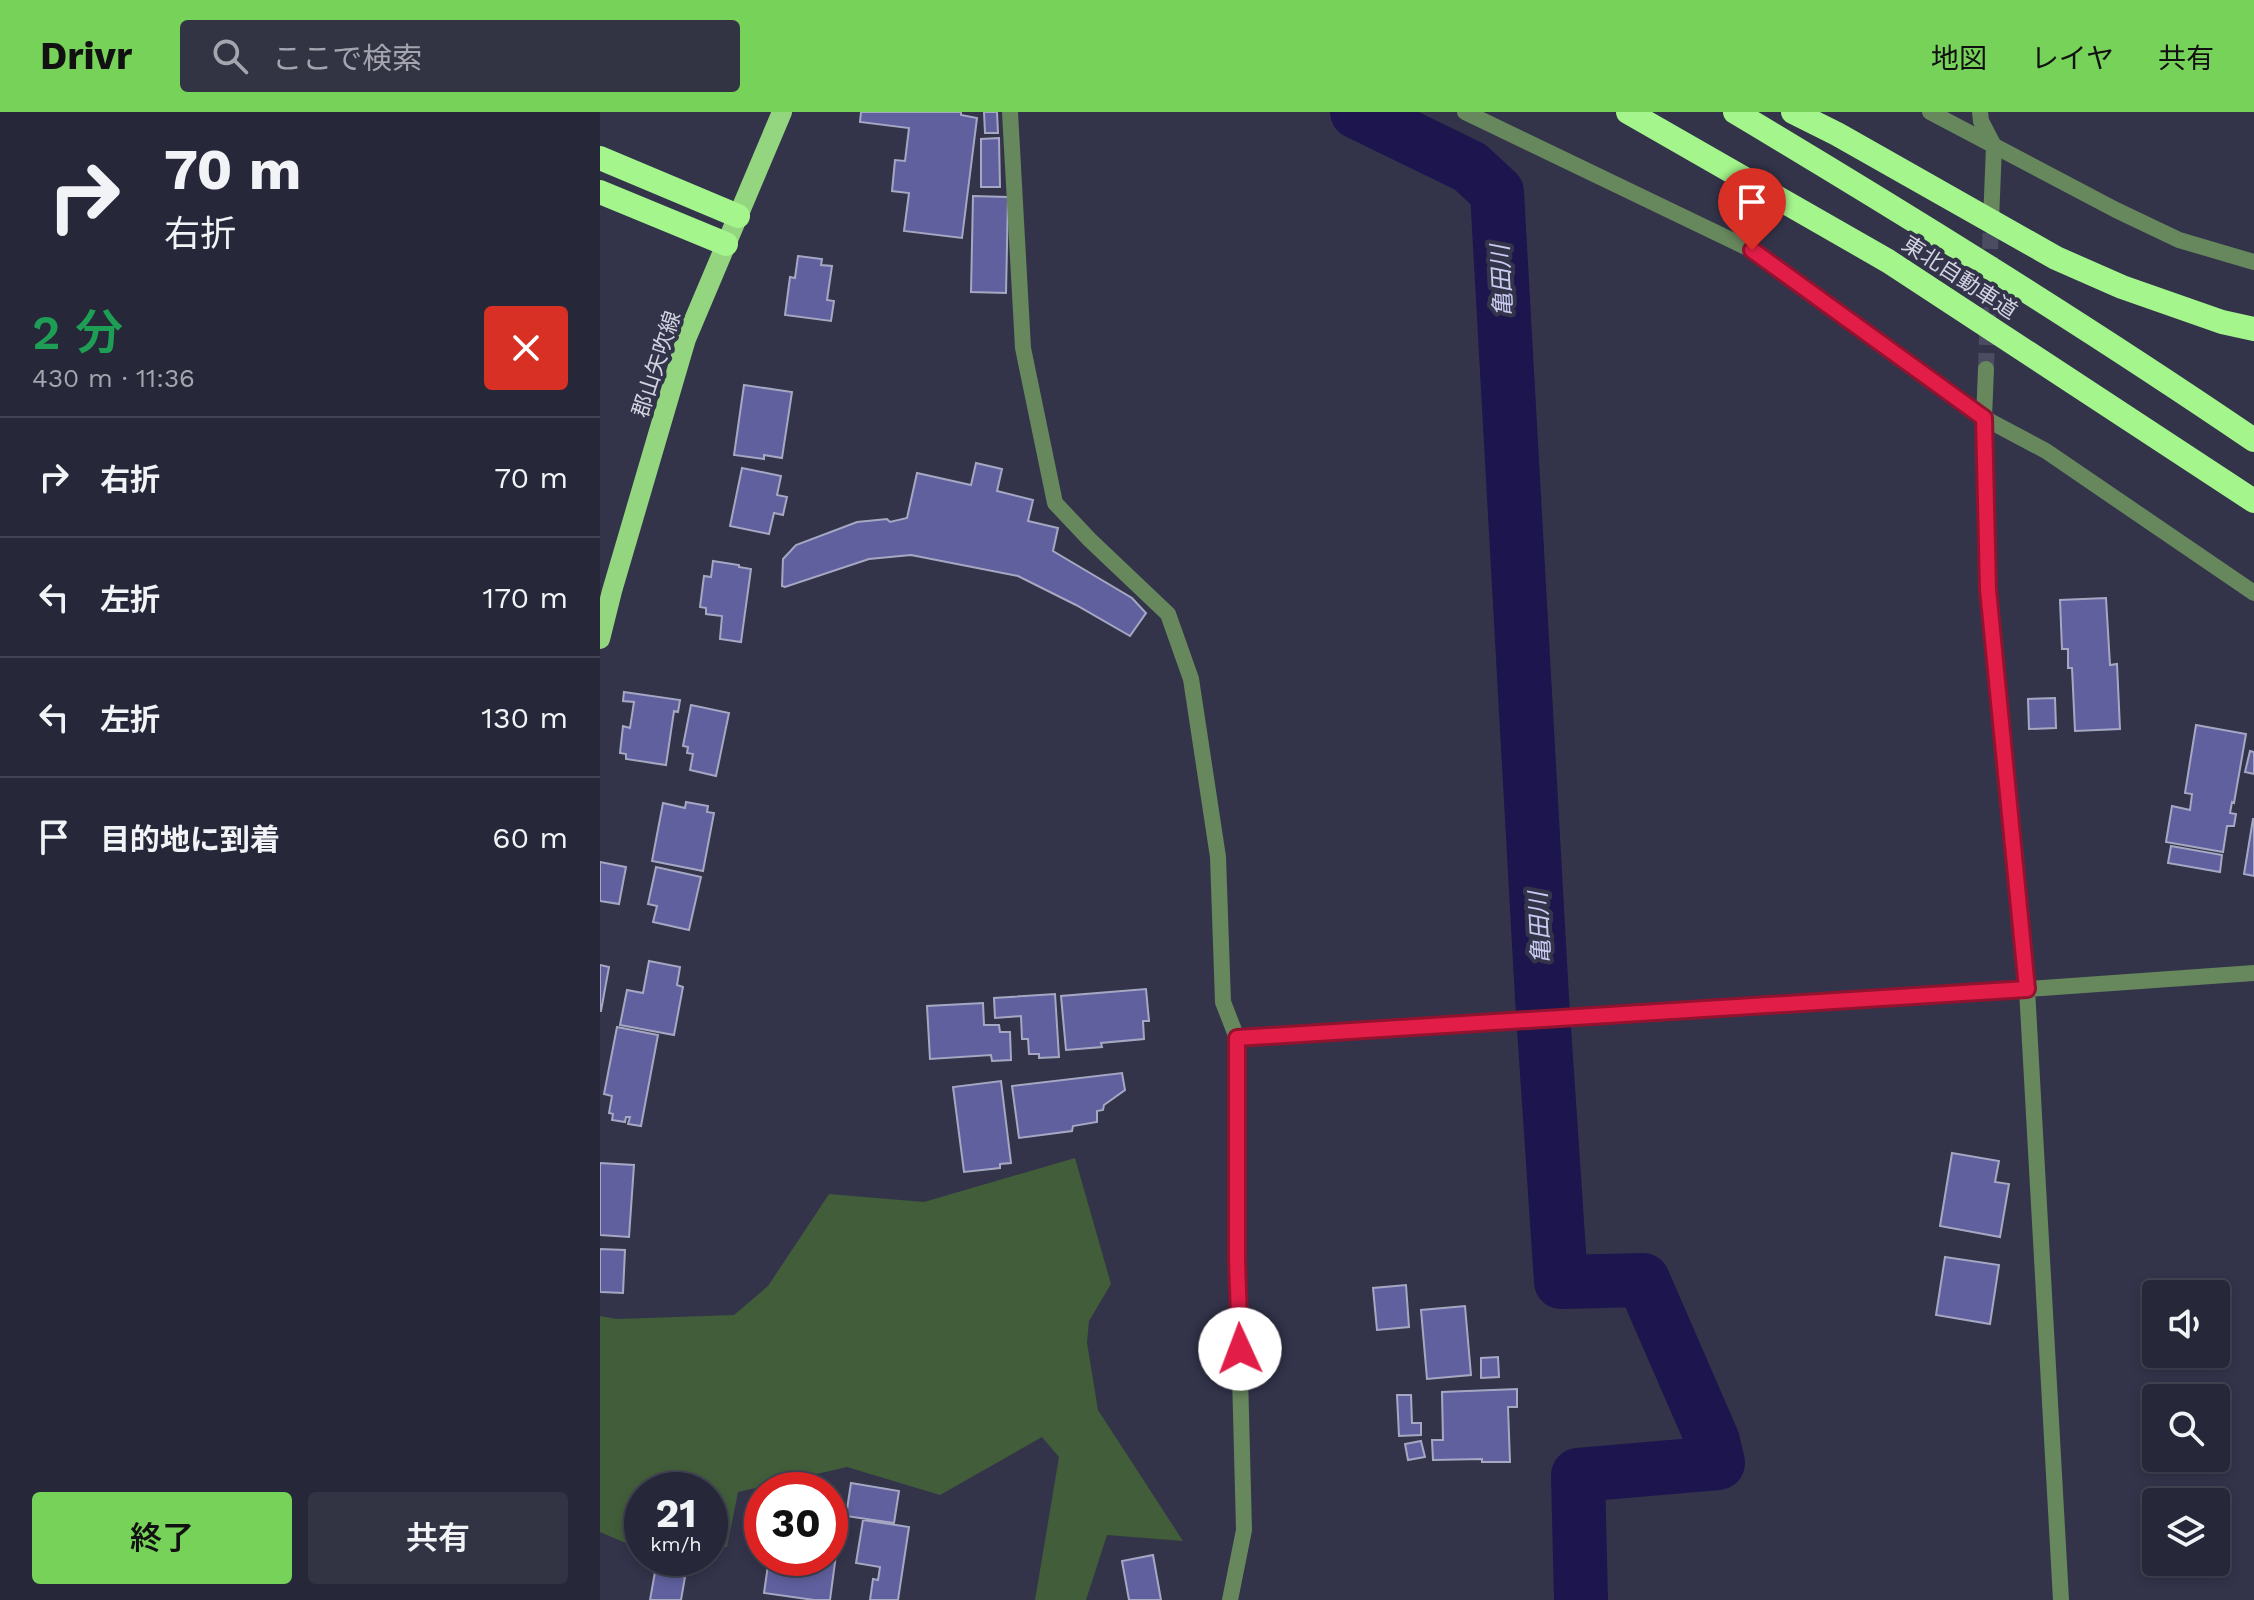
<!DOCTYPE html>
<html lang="ja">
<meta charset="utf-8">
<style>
:root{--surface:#262738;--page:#323343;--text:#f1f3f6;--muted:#a4a5ae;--line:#424453;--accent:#77d259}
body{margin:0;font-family:"Work Sans","Noto Sans JP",sans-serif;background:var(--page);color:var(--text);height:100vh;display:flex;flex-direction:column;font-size:30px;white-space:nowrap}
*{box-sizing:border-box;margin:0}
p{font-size:26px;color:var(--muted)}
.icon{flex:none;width:44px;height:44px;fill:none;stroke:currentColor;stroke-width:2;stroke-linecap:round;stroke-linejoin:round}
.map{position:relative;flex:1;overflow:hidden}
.details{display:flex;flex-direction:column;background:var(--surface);width:600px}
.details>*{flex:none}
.top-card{background:#262738;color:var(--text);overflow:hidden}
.buttons{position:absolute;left:1542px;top:1168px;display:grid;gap:16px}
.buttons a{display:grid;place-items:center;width:88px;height:88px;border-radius:8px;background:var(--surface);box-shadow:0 4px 12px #0003,0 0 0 2px var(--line);font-size:40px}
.speed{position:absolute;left:24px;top:1360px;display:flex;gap:16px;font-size:40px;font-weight:700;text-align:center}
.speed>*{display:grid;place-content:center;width:104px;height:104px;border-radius:50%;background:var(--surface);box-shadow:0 4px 12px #0003,0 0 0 2px var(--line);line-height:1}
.speed small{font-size:20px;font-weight:400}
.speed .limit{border:12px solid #d22;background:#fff;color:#111}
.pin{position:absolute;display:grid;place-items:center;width:68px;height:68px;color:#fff;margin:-82px -34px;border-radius:50% 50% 50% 0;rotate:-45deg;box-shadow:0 0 8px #0007}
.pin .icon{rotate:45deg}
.me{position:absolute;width:88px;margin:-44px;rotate:358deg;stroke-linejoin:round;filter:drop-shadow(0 0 6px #0008)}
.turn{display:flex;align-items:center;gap:28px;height:168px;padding:0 32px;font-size:36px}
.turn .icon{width:104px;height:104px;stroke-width:2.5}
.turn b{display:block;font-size:56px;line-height:68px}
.round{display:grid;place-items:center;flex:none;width:84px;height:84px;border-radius:8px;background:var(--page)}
.head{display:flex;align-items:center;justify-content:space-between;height:136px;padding:0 32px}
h1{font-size:48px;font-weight:600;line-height:60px;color:#1e9e55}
.primary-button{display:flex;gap:16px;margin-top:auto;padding:16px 32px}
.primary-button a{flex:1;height:92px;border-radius:8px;background:var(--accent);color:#111;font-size:32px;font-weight:600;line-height:92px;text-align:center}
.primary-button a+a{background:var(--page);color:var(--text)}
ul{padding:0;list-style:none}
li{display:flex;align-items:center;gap:24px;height:120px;padding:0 32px;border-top:2px solid var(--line)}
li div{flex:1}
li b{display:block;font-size:30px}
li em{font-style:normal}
header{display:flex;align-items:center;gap:48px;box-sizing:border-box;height:112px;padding:0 40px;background:var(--accent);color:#111}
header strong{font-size:38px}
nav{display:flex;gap:44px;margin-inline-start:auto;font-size:28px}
.search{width:560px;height:72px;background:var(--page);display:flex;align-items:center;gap:20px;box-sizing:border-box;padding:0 28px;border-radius:8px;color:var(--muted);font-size:30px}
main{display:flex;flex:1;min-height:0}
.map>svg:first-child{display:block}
.green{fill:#415d39}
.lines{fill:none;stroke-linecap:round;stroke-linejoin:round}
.river{stroke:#1d154e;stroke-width:54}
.building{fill:#60609f;stroke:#a6a8c3;stroke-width:2}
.street-tunnel{stroke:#4b4c61;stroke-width:16;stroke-dasharray:16 8;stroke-linecap:butt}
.street{stroke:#67875d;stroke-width:16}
.primary{stroke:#93d67f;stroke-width:20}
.highway{stroke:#a4f58c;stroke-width:24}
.route-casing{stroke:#92132f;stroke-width:20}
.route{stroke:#e11d48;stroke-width:14}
.labels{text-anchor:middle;stroke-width:8;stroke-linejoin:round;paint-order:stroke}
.street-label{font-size:22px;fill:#d2d3e1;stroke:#33344a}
.water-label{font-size:24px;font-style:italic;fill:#c8caf0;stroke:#33344a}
</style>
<header>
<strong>Drivr</strong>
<div class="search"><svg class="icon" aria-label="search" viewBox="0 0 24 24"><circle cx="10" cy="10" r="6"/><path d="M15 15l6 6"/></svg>ここで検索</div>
<nav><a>地図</a><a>レイヤ</a><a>共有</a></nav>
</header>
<main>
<section class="details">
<div class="top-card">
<div class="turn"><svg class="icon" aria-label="right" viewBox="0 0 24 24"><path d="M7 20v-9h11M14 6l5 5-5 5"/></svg><div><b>70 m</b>右折</div></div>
</div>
<div class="head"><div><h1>2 分</h1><p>430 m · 11:36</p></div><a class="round" style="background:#d93025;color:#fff"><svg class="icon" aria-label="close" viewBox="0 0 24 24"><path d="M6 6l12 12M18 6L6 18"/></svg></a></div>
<ul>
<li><svg class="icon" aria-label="right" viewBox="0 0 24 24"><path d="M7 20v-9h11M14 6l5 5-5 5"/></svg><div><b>右折</b></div><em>70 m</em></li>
<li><svg class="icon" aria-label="left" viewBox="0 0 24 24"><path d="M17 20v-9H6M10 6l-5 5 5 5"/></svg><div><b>左折</b></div><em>170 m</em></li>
<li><svg class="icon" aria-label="left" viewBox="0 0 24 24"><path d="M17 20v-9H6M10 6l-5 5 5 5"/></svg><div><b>左折</b></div><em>130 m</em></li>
<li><svg class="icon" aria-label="arrive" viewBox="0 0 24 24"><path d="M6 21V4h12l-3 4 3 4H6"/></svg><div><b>目的地に到着</b></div><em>60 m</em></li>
</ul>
<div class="primary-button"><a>終了</a><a>共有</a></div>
</section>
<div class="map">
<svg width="1654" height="1488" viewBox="0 0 1654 1488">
<rect width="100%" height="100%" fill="#33344a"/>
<path class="green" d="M475 1046 511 1172 489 1209 487 1231 498 1298 583 1429 507 1423 486 1488H435L459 1345 442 1325 340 1383 247 1355 138 1380 127 1435 110 1437V1378H42V1438L0 1420V1204L17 1207 134 1203 168 1174 229 1082 324 1090Z"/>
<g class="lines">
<path class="river" d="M757 0 870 55 897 80 942 886 961 1170 1043 1168 1113 1329 1118 1351 978 1363 981 1488"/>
</g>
<path class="building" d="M261 0H361V3L377 6 362 126 304 119 309 81 292 79 295 48 305 49 309 16 260 10Z
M384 0H397L398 21H385Z
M399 26 400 75H381V27Z
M373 84 408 85 406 181 371 180Z
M198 144 222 147 221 153 232 154 227 188 234 189 231 209 185 203 190 165 195 166Z
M144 273 192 280 182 346 164 343V347L134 343Z
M376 351 402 357 397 379 433 388 428 409 458 416 453 439 532 486 546 501 530 524 476 493 418 464 311 443 269 447 185 475 182 474 183 447 196 433 257 410 287 407 290 410 307 406 317 361 371 373Z
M142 356 181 364 177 383 187 385 183 403 174 401 169 422 130 414Z
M113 449 139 453V455L151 457 141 530 120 527 122 504 106 502V496L100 495 104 464 111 465Z
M1506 486 1510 553 1517 552 1520 617 1475 619 1472 556H1468V537H1462L1460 488Z
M24 580 80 588 78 600 74 599 66 653 26 647V642L20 641 23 614 30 616 34 590 23 589Z
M1455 586 1456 616 1429 617 1428 587Z
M91 593 129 601 116 664 90 658 93 642 87 641 88 635 83 634Z
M1596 613 1646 622 1634 691 1632 690 1630 701 1636 702 1634 714H1627L1623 740 1566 730 1572 694 1590 698 1592 682 1585 681Z
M1650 639 1654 640V662L1645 660Z
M86 690 108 694 107 700 114 701 103 759 52 749 63 691 85 696Z
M1653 707H1654V764L1644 762Z
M1571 734 1622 743 1620 760 1568 751Z
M0 750 26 755 19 792 0 789Z
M56 755 101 765 89 818 53 810 57 794 48 792Z
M49 849 80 855 77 873 83 875 74 923 20 913 27 878 43 881Z
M0 853 9 855 1 899H0Z
M546 877 549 909H543L544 927 501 931 502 935 466 938 461 884Z
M455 882 459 945 439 946V942H429L428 927H422L421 904 395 906 394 886Z
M383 891 384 913H399L400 920H410L411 948 392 949 391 943 330 947 327 894Z
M17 915 58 923 41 1014 28 1012 30 1005H26L25 1010 12 1008 13 1002 9 1001 12 984 4 982Z
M522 961 525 978 504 993 503 998 497 999V1010L473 1014 472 1019 419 1026 412 974Z
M401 969 411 1051 400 1052V1056L364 1060 353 975Z
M1352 1041 1399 1049 1395 1070 1409 1072 1400 1125 1340 1114Z
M0 1051 34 1053 29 1125 0 1123Z
M0 1137 25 1138 23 1181 0 1180Z
M1345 1145 1399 1153 1390 1212 1336 1203Z
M806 1173 809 1215 777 1218 773 1176Z
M865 1194 871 1263 827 1267 821 1198Z
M898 1245 899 1265 881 1266V1246Z
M917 1277V1295H908L910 1350H882V1347L833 1348 832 1328H843L842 1280Z
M797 1283H811L812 1311H821V1323L799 1324Z
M821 1329 825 1345 808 1348 805 1332Z
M251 1371 299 1379 294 1411 246 1404Z
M230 1404 241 1405 230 1488H214L164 1481 169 1446H230Z
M263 1408 309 1415 298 1488H270L273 1467 278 1468 280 1455 256 1451Z
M553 1443 561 1488H529L522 1449Z
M55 1460 85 1465 81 1488H50Z"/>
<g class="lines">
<path class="street-tunnel" d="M1386 257 1391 109"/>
<path class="street" d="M410 0 423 236 455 391 490 428 568 502 591 567 618 745 623 890 637 926V1147L644 1418 630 1488
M865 0 1152 138 1384 306 1446 339 1654 481
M1330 0 1516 98 1579 128 1654 150
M1380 0 1381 9 1394 34 1391 109
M1386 257 1384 306 1388 477 1427 877 1461 1488
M637 926 1427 877 1654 861"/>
<path class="primary" d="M0 527 12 479 86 227 182 0"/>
<path class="highway" d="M1028 0 1288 149 1654 389
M1135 0C1311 105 1485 213 1654 328
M1193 0 1237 22 1456 146 1522 175 1622 210 1654 217
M0 46 138 104
M0 80 126 132"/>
</g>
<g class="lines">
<g class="route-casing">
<path id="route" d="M640 1237 637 1147V926L1427 877 1388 477 1384 306 1152 138"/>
</g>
<use href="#route" class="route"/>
</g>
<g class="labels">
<g class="street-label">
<text transform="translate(1360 165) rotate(33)" y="8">東北自動車道</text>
<text transform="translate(56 252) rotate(-72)" y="8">郡山矢吹線</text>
</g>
<g class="water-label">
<text transform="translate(902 169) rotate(-93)" y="8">亀田川</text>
<text transform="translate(940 816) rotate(-93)" y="8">亀田川</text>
</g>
</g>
</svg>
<div class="buttons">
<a><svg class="icon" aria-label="sound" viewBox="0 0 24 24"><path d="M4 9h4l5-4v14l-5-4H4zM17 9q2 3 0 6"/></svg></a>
<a><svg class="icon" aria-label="search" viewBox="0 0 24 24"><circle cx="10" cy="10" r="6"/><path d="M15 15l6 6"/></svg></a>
<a><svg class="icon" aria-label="layers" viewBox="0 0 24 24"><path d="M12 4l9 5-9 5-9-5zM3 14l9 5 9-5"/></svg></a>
</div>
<div class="speed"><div>21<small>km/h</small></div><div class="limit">30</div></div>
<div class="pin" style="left:1152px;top:138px;background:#d93025"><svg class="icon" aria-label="arrive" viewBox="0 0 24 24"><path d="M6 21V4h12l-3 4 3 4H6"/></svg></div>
<svg class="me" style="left:640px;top:1237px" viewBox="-20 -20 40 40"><circle r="19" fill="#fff"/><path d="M0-13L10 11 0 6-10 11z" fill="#e11d48"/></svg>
</div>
</main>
